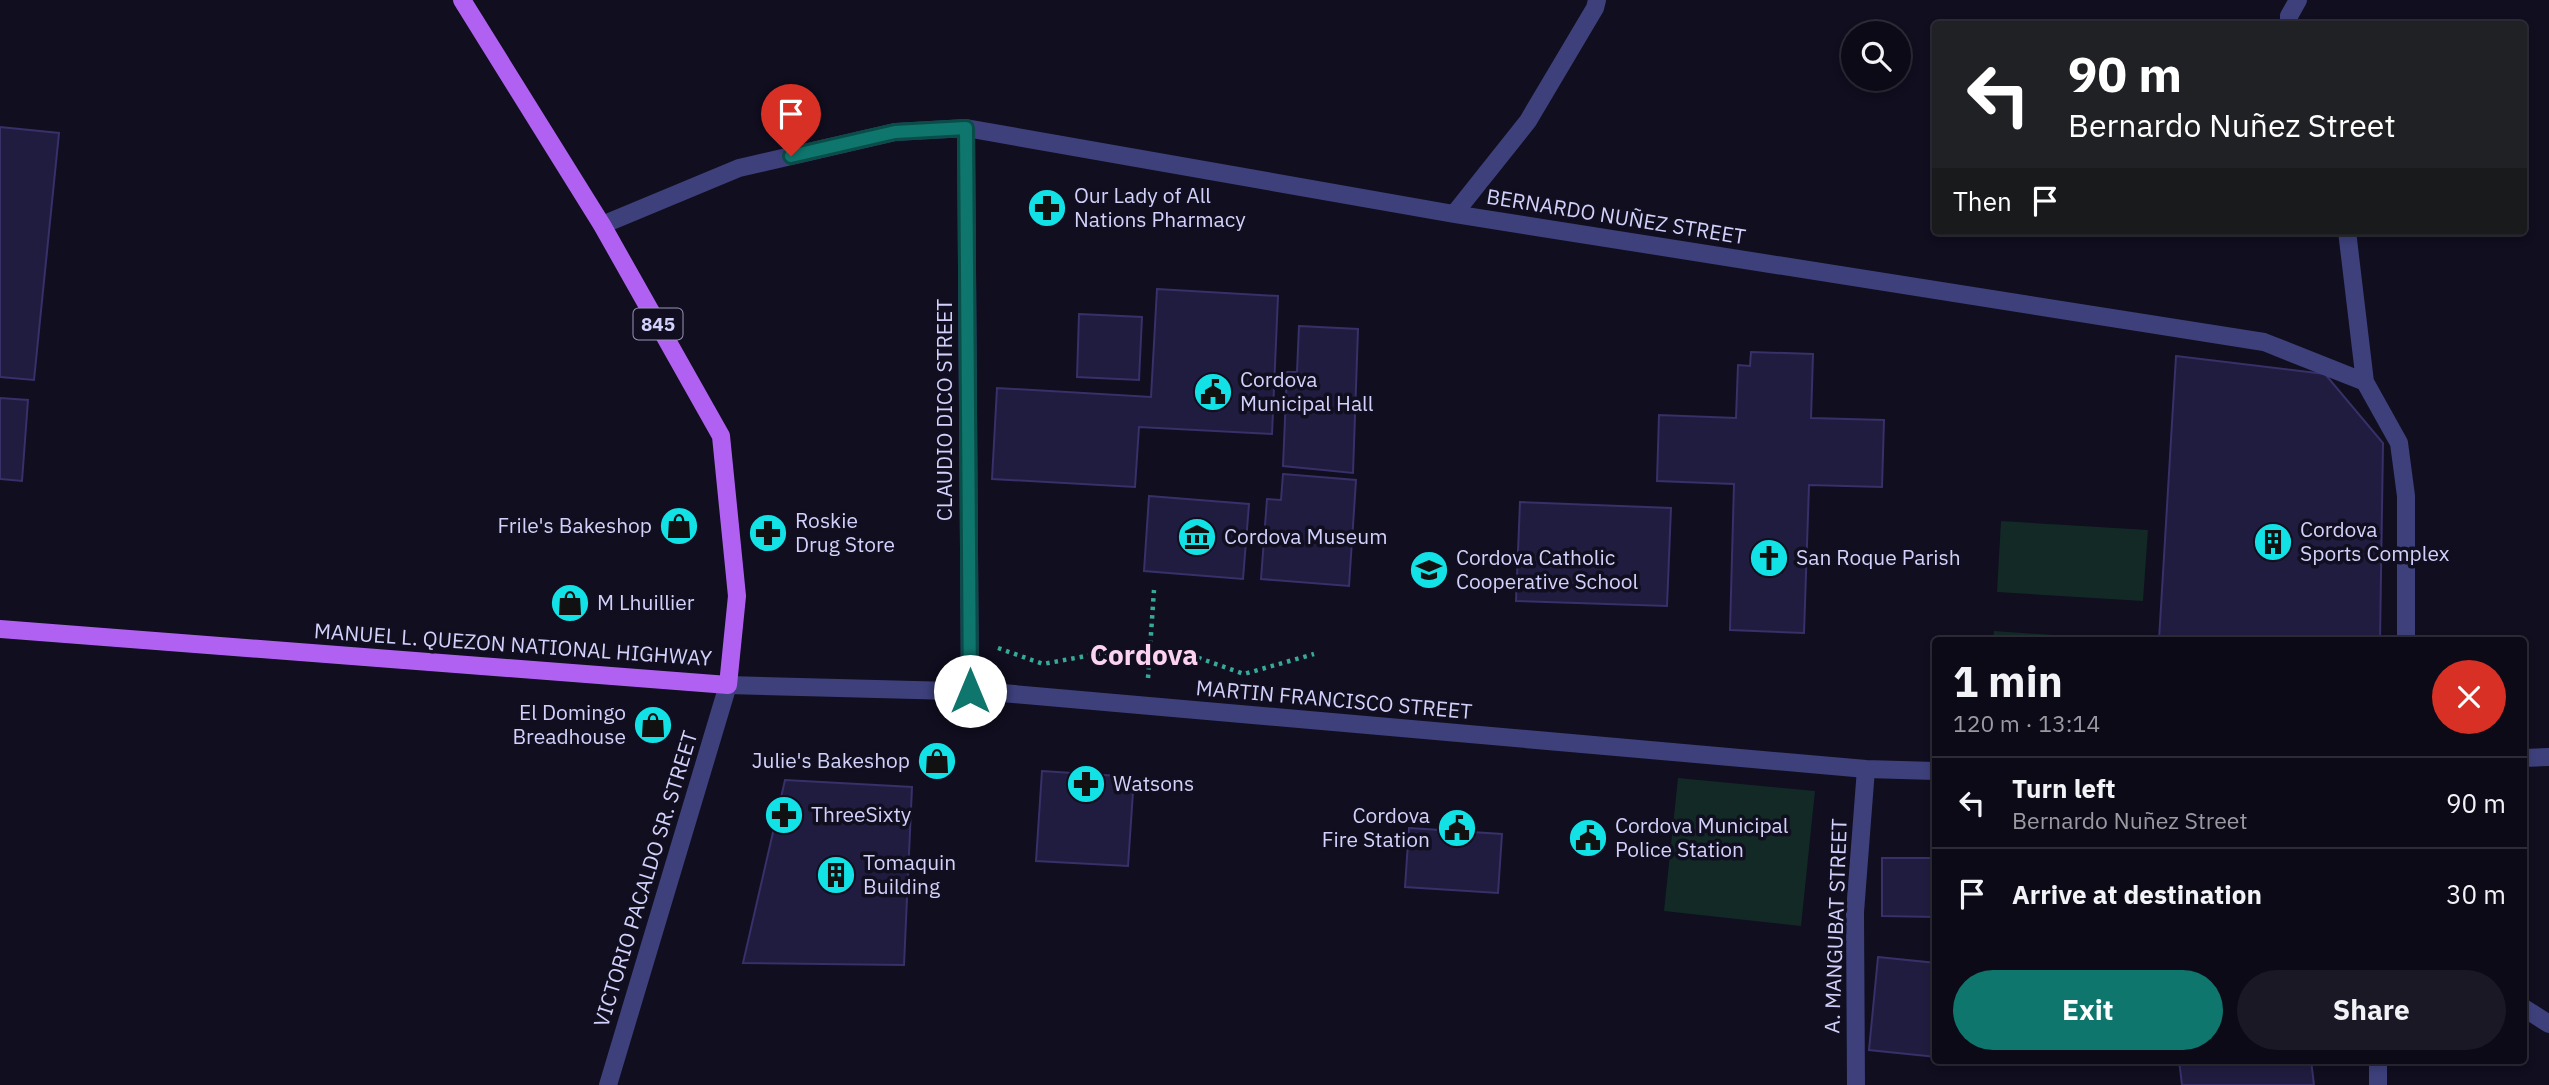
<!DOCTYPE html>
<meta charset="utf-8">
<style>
:root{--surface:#0c0a17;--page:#1a1824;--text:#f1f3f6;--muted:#9a9aa1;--line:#2c2b36;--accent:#0f766e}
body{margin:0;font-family:"IBM Plex Sans",sans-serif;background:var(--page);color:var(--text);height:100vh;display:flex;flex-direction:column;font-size:26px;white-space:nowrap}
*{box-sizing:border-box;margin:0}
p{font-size:23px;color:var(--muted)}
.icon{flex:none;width:38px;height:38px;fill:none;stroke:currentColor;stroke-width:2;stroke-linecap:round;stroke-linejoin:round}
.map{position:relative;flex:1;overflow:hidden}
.side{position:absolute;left:1932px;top:637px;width:595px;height:427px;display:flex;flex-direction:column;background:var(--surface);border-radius:7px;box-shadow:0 4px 10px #0003,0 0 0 2px var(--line)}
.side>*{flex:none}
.hud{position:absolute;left:1932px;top:21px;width:595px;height:214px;border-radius:7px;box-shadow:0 4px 10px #0003,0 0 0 2px var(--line);background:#202124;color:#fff;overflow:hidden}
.controls{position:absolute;left:1841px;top:21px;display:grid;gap:14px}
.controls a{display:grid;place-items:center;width:70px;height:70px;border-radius:50%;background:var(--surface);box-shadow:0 4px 10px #0003,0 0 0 2px var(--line);font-size:35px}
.pin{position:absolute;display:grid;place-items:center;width:60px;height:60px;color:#fff;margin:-72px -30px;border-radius:50% 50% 50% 0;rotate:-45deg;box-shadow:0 0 7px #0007}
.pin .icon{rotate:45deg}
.me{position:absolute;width:77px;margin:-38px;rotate:0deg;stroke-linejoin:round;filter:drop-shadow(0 0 5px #0008)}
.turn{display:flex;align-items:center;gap:24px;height:147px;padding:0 21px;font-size:32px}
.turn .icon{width:91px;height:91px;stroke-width:2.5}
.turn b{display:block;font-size:49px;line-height:60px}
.then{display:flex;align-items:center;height:66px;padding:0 21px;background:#0003;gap:14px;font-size:26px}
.round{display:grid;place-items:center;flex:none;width:74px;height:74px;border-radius:37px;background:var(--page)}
.headline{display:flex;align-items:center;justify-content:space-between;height:119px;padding:0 21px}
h1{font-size:42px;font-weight:700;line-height:52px}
.button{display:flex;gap:14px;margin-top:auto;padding:14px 21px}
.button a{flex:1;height:80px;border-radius:42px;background:var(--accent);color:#fff;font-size:28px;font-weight:700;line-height:80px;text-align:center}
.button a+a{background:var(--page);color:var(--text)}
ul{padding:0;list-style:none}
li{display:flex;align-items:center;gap:21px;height:91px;padding:0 21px;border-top:2px solid var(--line)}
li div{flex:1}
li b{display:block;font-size:26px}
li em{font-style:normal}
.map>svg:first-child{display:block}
.green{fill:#122926}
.building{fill:#201c3f;stroke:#373069;stroke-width:2}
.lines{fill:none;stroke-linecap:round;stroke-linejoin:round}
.path{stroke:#37a999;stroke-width:4.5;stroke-dasharray:3.5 5;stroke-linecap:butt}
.minor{stroke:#3d407b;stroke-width:18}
.major{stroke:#b061f2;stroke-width:18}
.route-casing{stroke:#0a4d48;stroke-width:18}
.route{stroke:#0f766e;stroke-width:12}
.labels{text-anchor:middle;stroke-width:7;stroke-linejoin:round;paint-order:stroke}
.shield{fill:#100e1f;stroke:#9896b9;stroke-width:2}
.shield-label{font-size:19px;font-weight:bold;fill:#d2d1fb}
.poi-label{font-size:21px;fill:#d2d1fb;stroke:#100e1f;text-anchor:start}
.street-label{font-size:21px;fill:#d2d1fb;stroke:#100e1f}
.district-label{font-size:28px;font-weight:bold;fill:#fbd3f0;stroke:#100e1f}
</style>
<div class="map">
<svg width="2549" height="1085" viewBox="0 0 2549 1085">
<rect width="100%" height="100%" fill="#100e1f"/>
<path class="green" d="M2001 521 2148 530 2143 601 1997 592Z
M1994 631 2125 640H1993Z
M1678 778 1815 791 1801 926 1664 911Z"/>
<path class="building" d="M0 127 59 133 34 380 0 377Z
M1157 289 1278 296 1272 434 1139 427 1135 487 992 479 997 388 1151 397Z
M1079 314 1142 317 1139 380 1077 377Z
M1299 326 1358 329 1353 473 1283 466 1287 372H1297Z
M1751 352 1813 354 1811 418 1884 420 1882 487 1809 485 1804 633 1730 630 1734 484 1657 481 1659 415 1736 418 1738 365 1750 366Z
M2176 356 2325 374 2383 443 2380 640H2159Z
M0 398 28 400 22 481 0 479Z
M1283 474 1356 480 1349 586 1261 579 1267 499 1281 500Z
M1149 496 1249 504 1243 579 1144 571Z
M1520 502 1671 508 1667 606 1516 601Z
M1042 771 1134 777 1128 866 1036 861Z
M785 780 912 787 904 965 743 963Z
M1409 828 1502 834 1498 893 1405 887Z
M1882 858H1936V917L1882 916Z
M1878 957 1936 963V1057L1869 1050Z
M2179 1060H2311L2314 1085H2182Z"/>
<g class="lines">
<path class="path" d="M998 648 1043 664 1102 653H1149L1199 658 1244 674 1314 654
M1148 678 1154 590"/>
<path class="minor" d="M2289 24V16L2298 0
M966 128 970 691
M1454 214 1528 121 1595 8 1597 0
M602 225 739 168 895 132 966 128 1454 214 2264 342 2365 382 2399 443 2406 496V640
M2347 231 2365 382
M2524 758 2549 757
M2524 1008 2549 1024
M2378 1060V1085
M608 1085 728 685 991 692 1866 769 1936 771
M1856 1085 1855 912 1866 769"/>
<path class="major" d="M0 629 728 685 737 596 721 436 602 225 462 0"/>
</g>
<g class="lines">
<g class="route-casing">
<path id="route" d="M791 156 895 132 966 128 970 691"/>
</g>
<use href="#route" class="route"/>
</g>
<defs>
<g id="pharmacy-disc" transform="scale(2.0125)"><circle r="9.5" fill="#12e1e6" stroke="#100e1f"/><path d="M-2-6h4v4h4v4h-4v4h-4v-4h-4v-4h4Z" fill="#111"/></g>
<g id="civic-disc" transform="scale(2.0125)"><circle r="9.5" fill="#12e1e6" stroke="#100e1f"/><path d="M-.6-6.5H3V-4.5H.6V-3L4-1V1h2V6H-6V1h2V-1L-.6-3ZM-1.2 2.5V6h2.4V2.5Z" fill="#111"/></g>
<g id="shop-disc" transform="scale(2.0125)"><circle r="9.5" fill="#12e1e6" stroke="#100e1f"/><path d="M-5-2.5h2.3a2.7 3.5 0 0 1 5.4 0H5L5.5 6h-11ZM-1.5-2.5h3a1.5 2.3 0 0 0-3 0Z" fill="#111"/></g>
<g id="museum-disc" transform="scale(2.0125)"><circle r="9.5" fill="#12e1e6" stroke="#100e1f"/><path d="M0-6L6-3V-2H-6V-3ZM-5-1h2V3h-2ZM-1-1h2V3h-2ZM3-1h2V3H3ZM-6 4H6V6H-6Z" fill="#111"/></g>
<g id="building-disc" transform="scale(2.0125)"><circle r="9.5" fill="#12e1e6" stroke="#100e1f"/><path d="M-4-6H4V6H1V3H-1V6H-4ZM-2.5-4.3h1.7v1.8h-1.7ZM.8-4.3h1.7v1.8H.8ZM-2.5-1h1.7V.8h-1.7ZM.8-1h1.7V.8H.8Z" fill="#111"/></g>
<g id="church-disc" transform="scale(2.0125)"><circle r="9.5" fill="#12e1e6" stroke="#100e1f"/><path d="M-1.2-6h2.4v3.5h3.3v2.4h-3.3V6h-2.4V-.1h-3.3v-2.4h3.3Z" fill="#111"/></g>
<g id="school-disc" transform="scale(2.0125)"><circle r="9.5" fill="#12e1e6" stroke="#100e1f"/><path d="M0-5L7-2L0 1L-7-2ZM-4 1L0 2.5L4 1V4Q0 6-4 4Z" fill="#111"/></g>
</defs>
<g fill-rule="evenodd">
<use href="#pharmacy-disc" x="1047" y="208"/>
<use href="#civic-disc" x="1213" y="392"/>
<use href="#shop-disc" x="679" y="526"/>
<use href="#pharmacy-disc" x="768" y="533"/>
<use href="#museum-disc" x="1197" y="537"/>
<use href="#building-disc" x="2273" y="542"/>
<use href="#church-disc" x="1769" y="558"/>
<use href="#school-disc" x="1429" y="570"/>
<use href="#shop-disc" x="570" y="603"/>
<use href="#shop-disc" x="653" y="725"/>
<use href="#shop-disc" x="937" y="761"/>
<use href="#pharmacy-disc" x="1086" y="784"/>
<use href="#pharmacy-disc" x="784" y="815"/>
<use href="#civic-disc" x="1457" y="828"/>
<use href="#civic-disc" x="1588" y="838"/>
<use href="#building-disc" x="836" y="875"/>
</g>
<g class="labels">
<rect class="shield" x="633.5" y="308.5" width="49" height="31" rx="5"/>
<g class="shield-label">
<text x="658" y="331">845</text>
</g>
<g class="poi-label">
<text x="1074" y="203">Our Lady of All<tspan x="1074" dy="24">Nations Pharmacy</tspan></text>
<text x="1240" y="387">Cordova<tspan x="1240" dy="24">Municipal Hall</tspan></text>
<text x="795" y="528">Roskie<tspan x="795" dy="24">Drug Store</tspan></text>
<text x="652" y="533" text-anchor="end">Frile's Bakeshop</text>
<text x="2300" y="537">Cordova<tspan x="2300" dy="24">Sports Complex</tspan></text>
<text x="1224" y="544">Cordova Museum</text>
<text x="1456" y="565">Cordova Catholic<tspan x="1456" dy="24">Cooperative School</tspan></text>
<text x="1796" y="565">San Roque Parish</text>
<text x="597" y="610">M Lhuillier</text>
<text x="626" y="720" text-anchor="end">El Domingo<tspan x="626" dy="24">Breadhouse</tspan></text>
<text x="910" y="768" text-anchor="end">Julie's Bakeshop</text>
<text x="1113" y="791">Watsons</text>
<text x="811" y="822">ThreeSixty</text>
<text x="1430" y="823" text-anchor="end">Cordova<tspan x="1430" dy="24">Fire Station</tspan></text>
<text x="1615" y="833">Cordova Municipal<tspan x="1615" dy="24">Police Station</tspan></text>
<text x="863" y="870">Tomaquin<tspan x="863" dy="24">Building</tspan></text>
</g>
<g class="street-label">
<text transform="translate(1616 217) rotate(9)" y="7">BERNARDO NUÑEZ STREET</text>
<text transform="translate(945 410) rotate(-90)" y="7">CLAUDIO DICO STREET</text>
<text transform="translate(513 645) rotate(4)" y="7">MANUEL L. QUEZON NATIONAL HIGHWAY</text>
<text transform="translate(1334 700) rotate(5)" y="7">MARTIN FRANCISCO STREET</text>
<text transform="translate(646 879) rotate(-73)" y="7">VICTORIO PACALDO SR. STREET</text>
<text transform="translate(1836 926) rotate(-88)" y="7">A. MANGUBAT STREET</text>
</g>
<g class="district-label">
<text x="1144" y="665">Cordova</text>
</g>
</g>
</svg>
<div class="controls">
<a><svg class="icon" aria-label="search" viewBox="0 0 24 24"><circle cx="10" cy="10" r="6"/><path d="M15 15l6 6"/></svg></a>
</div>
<div class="pin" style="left:791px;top:156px;background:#d93025"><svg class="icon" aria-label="arrive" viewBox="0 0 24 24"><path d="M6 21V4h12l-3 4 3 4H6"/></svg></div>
<svg class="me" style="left:970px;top:691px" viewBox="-20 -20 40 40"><circle r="19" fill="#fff"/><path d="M0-13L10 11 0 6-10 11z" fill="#0f766e"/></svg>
<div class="hud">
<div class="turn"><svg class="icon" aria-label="left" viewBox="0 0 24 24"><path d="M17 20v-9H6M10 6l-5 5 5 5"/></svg><div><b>90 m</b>Bernardo Nuñez Street</div></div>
<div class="then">Then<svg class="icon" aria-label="arrive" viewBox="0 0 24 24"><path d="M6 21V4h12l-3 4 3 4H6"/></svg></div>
</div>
<section class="side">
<div class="headline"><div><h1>1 min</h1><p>120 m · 13:14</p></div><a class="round" style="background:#d93025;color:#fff"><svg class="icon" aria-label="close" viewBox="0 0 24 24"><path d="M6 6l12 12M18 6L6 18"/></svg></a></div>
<ul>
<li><svg class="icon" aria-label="left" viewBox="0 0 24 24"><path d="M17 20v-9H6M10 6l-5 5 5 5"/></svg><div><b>Turn left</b><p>Bernardo Nuñez Street</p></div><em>90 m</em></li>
<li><svg class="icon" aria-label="arrive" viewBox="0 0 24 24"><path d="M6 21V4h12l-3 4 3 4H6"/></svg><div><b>Arrive at destination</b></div><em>30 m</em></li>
</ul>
<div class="button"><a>Exit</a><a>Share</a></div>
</section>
</div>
